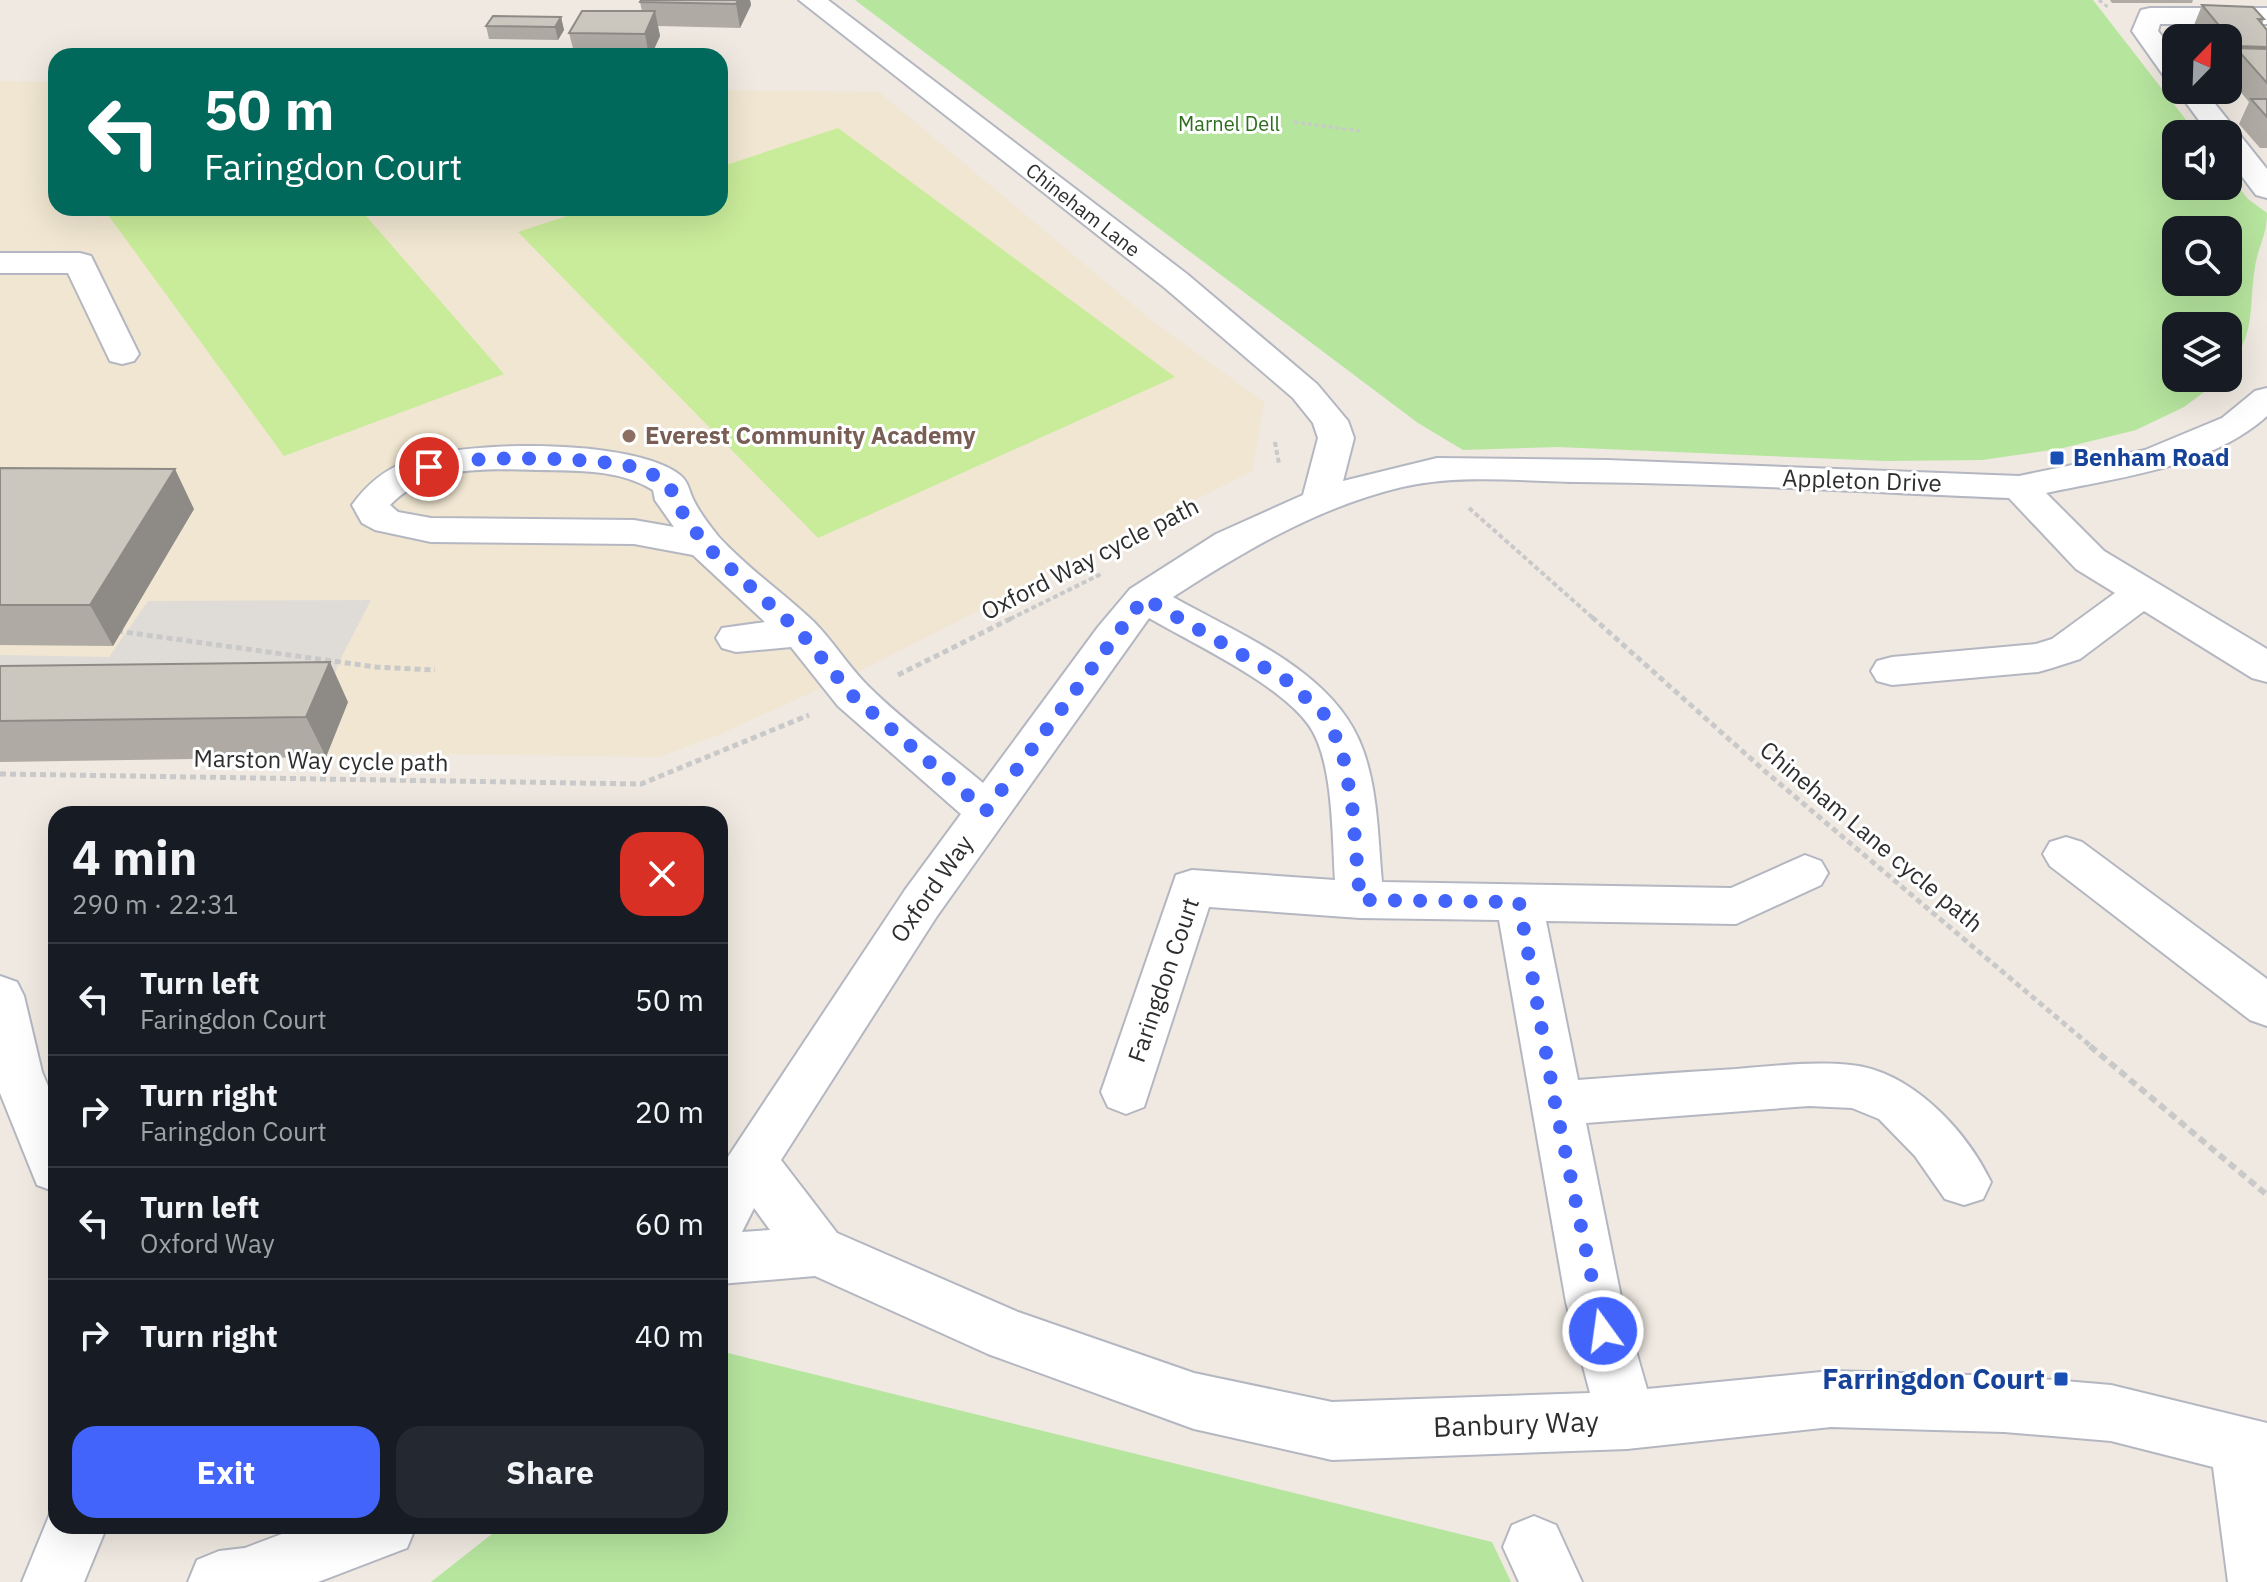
<!DOCTYPE html>
<meta charset="utf-8">
<style>
:root{--surface:#171b24;--page:#242831;--text:#f1f3f6;--muted:#9ea1a6;--line:#363941;--accent:#4264fb}
body{margin:0;font-family:"IBM Plex Sans",sans-serif;background:var(--page);color:var(--text);height:100vh;display:flex;flex-direction:column;font-size:30px;white-space:nowrap}
*{box-sizing:border-box;margin:0}
p{font-size:26px;color:var(--muted)}
.icon{flex:none;width:44px;height:44px;fill:none;stroke:currentColor;stroke-width:2;stroke-linecap:round;stroke-linejoin:round}
.map{position:relative;flex:1;overflow:hidden}
.sheet{position:absolute;left:48px;top:806px;width:680px;height:728px;display:flex;flex-direction:column;background:var(--surface);border-radius:24px;box-shadow:0 8px 32px #0002}
.sheet>*{flex:none}
.top-card{position:absolute;left:48px;top:48px;width:680px;height:168px;border-radius:24px;box-shadow:0 8px 32px #0002;background:#00695c;color:#fff;overflow:hidden}
.needle{width:52px;rotate:23deg}
.controls{position:absolute;left:2162px;top:24px;display:grid;gap:16px}
.controls a{display:grid;place-items:center;width:80px;height:80px;border-radius:16px;background:var(--surface);box-shadow:0 8px 32px #0002;font-size:40px}
.pin{position:absolute;display:grid;place-items:center;width:68px;height:68px;color:#fff;margin:-34px;border:4px solid #fff;border-radius:50%;box-shadow:0 2px 8px #0007}
.me{position:absolute;width:88px;margin:-44px;rotate:346deg;stroke-linejoin:round;filter:drop-shadow(0 0 6px #0008)}
.turn{display:flex;align-items:center;gap:28px;height:168px;padding:0 24px;font-size:36px}
.turn .icon{width:104px;height:104px;stroke-width:2.5}
.turn b{display:block;font-size:56px;line-height:68px}
.round{display:grid;place-items:center;flex:none;width:84px;height:84px;border-radius:24px;background:var(--page)}
.overview{display:flex;align-items:center;justify-content:space-between;height:136px;padding:0 24px}
h1{font-size:48px;font-weight:700;line-height:60px}
.action{display:flex;gap:16px;margin-top:auto;padding:16px 24px}
.action a{flex:1;height:92px;border-radius:24px;background:var(--accent);color:#fff;font-size:32px;font-weight:700;line-height:92px;text-align:center}
.action a+a{background:var(--page);color:var(--text)}
ul{padding:0;list-style:none}
li{display:flex;align-items:center;gap:24px;height:112px;padding:0 24px;border-top:2px solid var(--line)}
li div{flex:1}
li b{display:block;font-size:30px}
li em{font-style:normal}
.map>svg:first-child{display:block}
.education{fill:#f0e6d1}
.green{fill:#b6e59e;fill-rule:evenodd}
.pitch{fill:#c9ec9a}
.plaza{fill:#dfdcd8}
.lines{fill:none;stroke-linecap:round;stroke-linejoin:round}
.minor-casing{stroke:#b4b7c1;stroke-width:4}
.path-far3{stroke:#c9c9c9;stroke-width:3;stroke-dasharray:4 3;stroke-linecap:butt}
.path-far2{stroke:#c9c9c9;stroke-width:4;stroke-dasharray:5 3;stroke-linecap:butt}
.path-far1{stroke:#c9c9c9;stroke-width:5;stroke-dasharray:6 4;stroke-linecap:butt}
.path{stroke:#c9c9c9;stroke-width:6;stroke-dasharray:8 5;stroke-linecap:butt}
.minor{fill:#fff;fill-rule:evenodd}
.wall{fill:#afaba4}
.shaded-wall{fill:#8e8b86}
.building{fill:#cbc7bf;stroke:#8e8b86;stroke-width:2}
.route{stroke:#4264fb;stroke-width:14;stroke-dasharray:0 25.2}
.education-dot{fill:#8d6e63;stroke:#fff;stroke-width:3}
.transit-dot{fill:#1a4fb4;stroke:#fff;stroke-width:3}
.labels{text-anchor:middle;stroke-width:6;stroke-linejoin:round;paint-order:stroke}
.far-park-label{font-size:20px;fill:#2c6e1b;stroke:#fff}
.far-street-label{font-size:20px;fill:#2e2e2e;stroke:#fff}
.education-label{font-size:24px;font-weight:bold;fill:#785e54;stroke:#fff;text-anchor:start}
.transit-label{font-size:24px;font-weight:bold;fill:#164399;stroke:#fff;text-anchor:start}
.street-label{font-size:24px;fill:#2e2e2e;stroke:#fff}
.near-transit-label{font-size:28px;font-weight:bold;fill:#164399;stroke:#fff;text-anchor:end}
.near-street-label{font-size:28px;fill:#2e2e2e;stroke:#fff}
</style>
<div class="map">
<svg width="2267" height="1582" viewBox="0 0 2267 1582">
<rect width="100%" height="100%" fill="#efe9e1"/>
<path class="education" d="M0 81 56 82V208H720V90L879 92 1151 320 1264 402 1252 471 876 663 718 735 659 757 365 753 326 757 0 762Z"/>
<path class="green" d="M855 0H2093L2197 134H2176V186H2228V174L2248 199 2267 213C2267 236 2258 246 2255 267 2248 310 2257 331 2228 369V326H2176V378H2221L2219 381 2184 407 2136 430 2059 449 1982 460 1886 461 1558 447 1463 450 1418 423ZM2176 230H2228V282H2176Z
M724 1352 1492 1542 1511 1582H431L502 1526H720V1355Z"/>
<path class="pitch" d="M838 128 1175 377 818 538 518 232 592 208H720V167Z
M103 208H359L504 374 284 456Z"/>
<path class="plaza" d="M371 600 339 662 331 687 0 725V655L109 657 148 601Z"/>
<g class="lines">
<g class="minor-casing">
<path id="minor" d="M799 0H828L1187 274 1317 384 1348 421 1354 438 1343 481 1437 458 1607 460 2019 476 2145 450 2222 418 2255 391 2267 388V416C2209 468 2120 477 2046 493L2104 551 2267 649V682L2252 678 2144 611 2080 659 2052 668 2038 672 1892 685 1877 681 1871 671 1877 661 1892 657 2036 644 2052 639 2115 593 2076 569 2009 498C1865 492 1721 483 1577 482 1520 481 1458 474 1402 487 1318 507 1244 551 1173 597 1240 635 1336 672 1363 750 1378 791 1378 839 1382 882L1731 888 1805 855 1821 861 1828 873 1821 885 1736 924 1546 921 1578 1080C1630 1076 1683 1072 1736 1069 1774 1066 1813 1061 1851 1065 1911 1071 1966 1130 1991 1182L1983 1199 1964 1205 1945 1199 1915 1156 1879 1119 1852 1108 1809 1106 1586 1123 1622 1302 1647 1389 1831 1371 2004 1376 2111 1385 2267 1423V1582H2228L2213 1467 2111 1441 2004 1432 1831 1427 1627 1449 1332 1460 1194 1429 988 1354 815 1276 720 1284V1169L905 890 961 814 838 706 791 647 736 652 722 648 716 638 722 628 765 622 693 555 634 544 431 542 375 530 362 523 352 505C367 484 384 470 408 461 463 440 633 438 680 475 689 482 689 492 694 501 700 513 710 526 718 536 746 567 782 592 813 621 833 641 848 666 868 686 903 721 945 751 983 783L1098 627 1130 589 1216 534 1303 495 1318 438 1313 423 1293 398 1165 288ZM540 470C578 471 619 469 653 490L655 500 674 527 634 520 431 518 398 512 390 505C430 464 486 469 540 470ZM1149 618C1194 644 1278 683 1308 724 1334 759 1332 837 1335 880L1192 870 1176 875 1101 1092 1108 1107 1126 1114 1144 1107 1209 907 1360 918 1499 920 1566 1302 1590 1393 1332 1402 1194 1373 1018 1312 837 1233 781 1160 937 916ZM754 1208 770 1230 742 1232Z
M2150 8H2267V24H2160L2158 31 2176 54V81L2166 79 2132 31 2141 10Z
M2176 89 2204 90 2267 169V198L2256 195 2228 158V134H2209Z
M0 253H80L91 256 139 354 134 361 122 364 110 361 68 273H0Z
M2066 837 2082 842 2267 979V1026L2250 1020 2050 866 2043 854 2050 842Z
M0 976 17 982 24 996 42 1072 56 1105V1192L37 1185 0 1093Z
M54 1504 56 1526H107L84 1582H22Z
M1534 1516 1556 1525 1582 1582H1519L1503 1547 1512 1525Z
M303 1526H416L407 1548 318 1582H188L197 1560 219 1551 245 1548Z"/>
</g>
<path class="path-far3" d="M2099 0 2109 8
M1294 122 1360 131"/>
<path class="path-far2" d="M1275 442 1279 464
M1469 508 1594 619
M1010 619 1101 574"/>
<path class="path-far1" d="M1592 617 1767 773 2093 1048
M117 631 376 667 435 670
M898 675 1014 617
M0 774 641 784 809 715"/>
<path class="path" d="M2090 1046 2267 1195"/>
<use href="#minor" class="minor"/>
</g>
<path class="wall" d="M750 0 751 5 740 28 658 26 660 36 651 56H575L569 33 642 11 640 2Z
M2110 0H2193L2192 3H2112Z
M2202 5 2264 19 2262 24 2267 30V148H2260L2239 124 2249 102 2228 77V38H2198L2192 30Z
M561 17 564 30 558 40 489 39 486 26Z
M0 468 194 509 113 646 0 645Z
M0 666 348 702 326 757 0 762Z"/>
<path class="shaded-wall" d="M738 0H750L751 5 740 28 736 4Z
M655 11 660 36 651 56H649L645 34Z
M561 17 564 30 558 40 555 27Z
M175 469 194 509 113 646 90 605Z
M330 662 348 702 326 757 306 717Z"/>
<path class="building" d="M641 0H738L736 4 640 2Z
M2202 5 2253 7 2264 19H2258L2267 30V47L2236 46Z
M582 11H655L645 34 569 33Z
M493 16 561 17 555 27 486 26Z
M2236 48 2267 49V83Z
M2251 99H2267V117Z
M0 468 175 469 90 605H0Z
M330 662 306 717 0 721V666Z"/>
<g class="lines">
<path class="route" d="M429 467C462 454 602 457 637 468 648 471 659 478 670 485L674 500 705 545 801 633 853 696 986 811 1144 598 1286 680 1325 715 1342 750 1352 804 1360 900 1519 902 1555 1103 1603 1331"/>
</g>
<circle class="education-dot" cx="629" cy="436" r="8"/>
<g class="transit-dot">
<rect x="2049" y="450" width="16" height="16" rx="4"/>
<rect x="2053" y="1371" width="16" height="16" rx="4"/>
</g>
<g class="labels">
<g class="far-park-label">
<text x="1229" y="131">Marnel Dell</text>
</g>
<g class="far-street-label">
<text transform="translate(1083 210) rotate(38)" y="7">Chineham Lane</text>
</g>
<g class="education-label">
<text x="645" y="444">Everest Community Academy</text>
</g>
<g class="transit-label">
<text x="2073" y="466">Benham Road</text>
</g>
<g class="street-label">
<text transform="translate(1862 481) rotate(2)" y="8">Appleton Drive</text>
<text transform="translate(1090 559) rotate(-27)" y="8">Oxford Way cycle path</text>
<text transform="translate(321 761) rotate(1)" y="8">Marston Way cycle path</text>
<text transform="translate(1871 837) rotate(40)" y="8">Chineham Lane cycle path</text>
<text transform="translate(932 889) rotate(-55)" y="8">Oxford Way</text>
<text transform="translate(1164 980) rotate(-71)" y="8">Faringdon Court</text>
</g>
<g class="near-transit-label">
<text x="2045" y="1389">Farringdon Court</text>
</g>
<g class="near-street-label">
<text transform="translate(1516 1424) rotate(-2)" y="10">Banbury Way</text>
</g>
</g>
</svg>
<div class="controls">
<a><svg class="needle" viewBox="-14 -14 28 28"><path d="M0-13l5 13h-10z" fill="#e53935"/><path d="M0 13l5-13h-10z" fill="#9ea1a6"/></svg></a>
<a><svg class="icon" aria-label="sound" viewBox="0 0 24 24"><path d="M4 9h4l5-4v14l-5-4H4zM17 9q2 3 0 6"/></svg></a>
<a><svg class="icon" aria-label="search" viewBox="0 0 24 24"><circle cx="10" cy="10" r="6"/><path d="M15 15l6 6"/></svg></a>
<a><svg class="icon" aria-label="layers" viewBox="0 0 24 24"><path d="M12 4l9 5-9 5-9-5zM3 14l9 5 9-5"/></svg></a>
</div>
<div class="pin" style="left:429px;top:467px;background:#d93025"><svg class="icon" aria-label="arrive" viewBox="0 0 24 24"><path d="M6 21V4h12l-3 4 3 4H6"/></svg></div>
<svg class="me" style="left:1603px;top:1331px" viewBox="-20 -20 40 40"><circle r="17" fill="#4264fb" stroke="#fff" stroke-width="3"/><path d="M0-11L8 9 0 5-8 9z" fill="#fff"/></svg>
<div class="top-card">
<div class="turn"><svg class="icon" aria-label="left" viewBox="0 0 24 24"><path d="M17 20v-9H6M10 6l-5 5 5 5"/></svg><div><b>50 m</b>Faringdon Court</div></div>
</div>
<section class="sheet">
<div class="overview"><div><h1>4 min</h1><p>290 m · 22:31</p></div><a class="round" style="background:#d93025;color:#fff"><svg class="icon" aria-label="close" viewBox="0 0 24 24"><path d="M6 6l12 12M18 6L6 18"/></svg></a></div>
<ul>
<li><svg class="icon" aria-label="left" viewBox="0 0 24 24"><path d="M17 20v-9H6M10 6l-5 5 5 5"/></svg><div><b>Turn left</b><p>Faringdon Court</p></div><em>50 m</em></li>
<li><svg class="icon" aria-label="right" viewBox="0 0 24 24"><path d="M7 20v-9h11M14 6l5 5-5 5"/></svg><div><b>Turn right</b><p>Faringdon Court</p></div><em>20 m</em></li>
<li><svg class="icon" aria-label="left" viewBox="0 0 24 24"><path d="M17 20v-9H6M10 6l-5 5 5 5"/></svg><div><b>Turn left</b><p>Oxford Way</p></div><em>60 m</em></li>
<li><svg class="icon" aria-label="right" viewBox="0 0 24 24"><path d="M7 20v-9h11M14 6l5 5-5 5"/></svg><div><b>Turn right</b></div><em>40 m</em></li>
</ul>
<div class="action"><a>Exit</a><a>Share</a></div>
</section>
</div>
